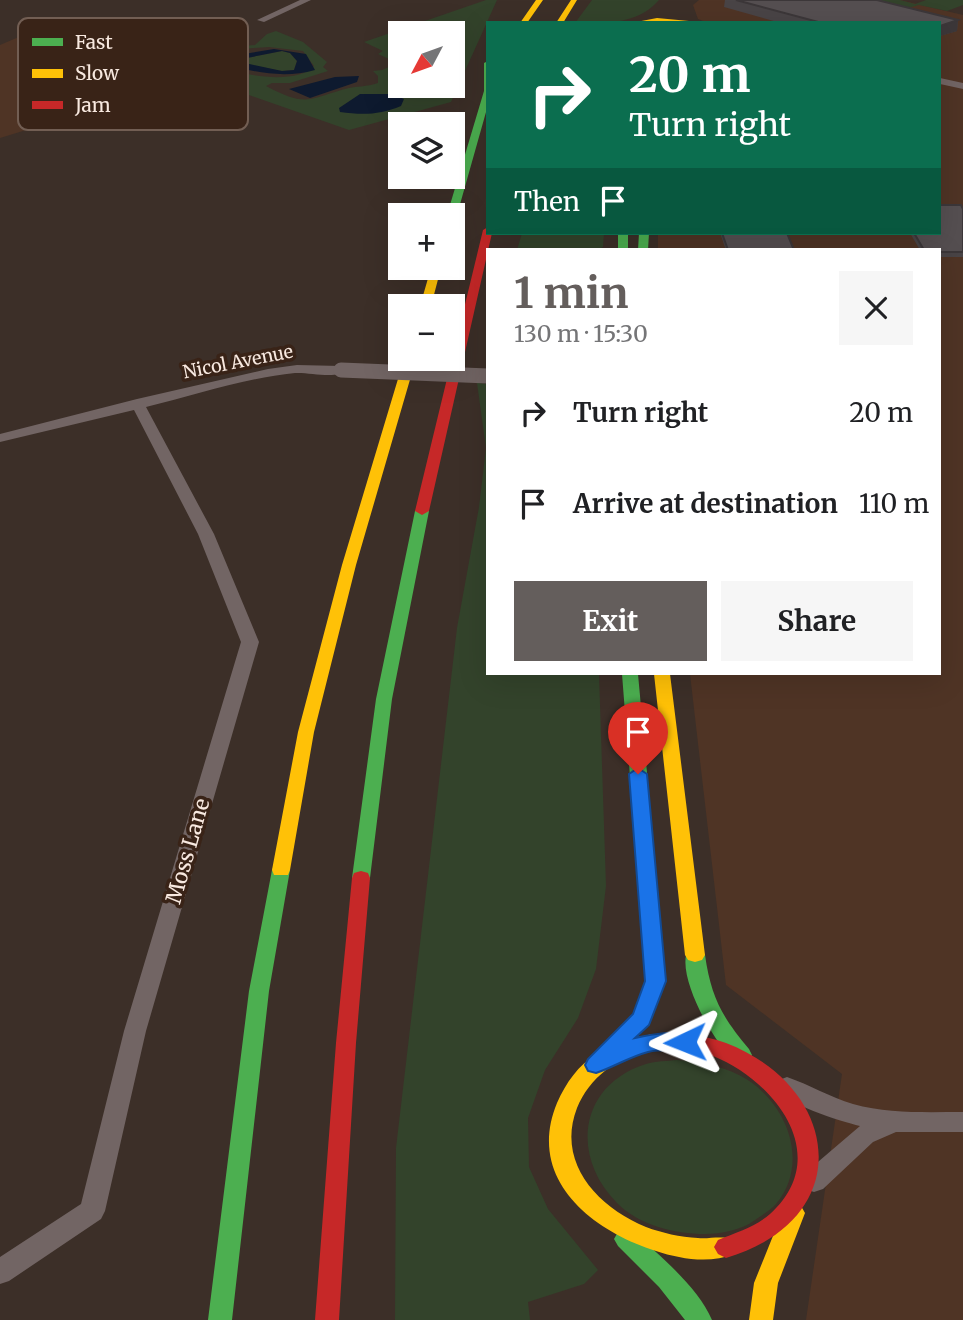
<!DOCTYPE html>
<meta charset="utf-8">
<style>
:root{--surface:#fff;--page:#f6f6f6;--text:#202124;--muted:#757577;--accent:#645e5c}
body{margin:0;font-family:Merriweather,serif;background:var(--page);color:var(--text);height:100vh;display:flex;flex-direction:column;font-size:26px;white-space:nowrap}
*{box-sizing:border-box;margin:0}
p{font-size:23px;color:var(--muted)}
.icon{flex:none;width:38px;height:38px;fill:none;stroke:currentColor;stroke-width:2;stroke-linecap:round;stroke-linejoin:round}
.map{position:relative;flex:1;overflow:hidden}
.panel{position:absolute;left:486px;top:248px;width:455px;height:427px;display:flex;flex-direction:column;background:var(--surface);border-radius:0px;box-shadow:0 7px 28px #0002}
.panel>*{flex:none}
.banner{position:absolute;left:486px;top:21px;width:455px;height:214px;border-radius:0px;box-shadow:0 7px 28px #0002;background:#0b6e4f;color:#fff;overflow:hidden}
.needle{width:46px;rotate:229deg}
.controls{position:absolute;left:388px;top:21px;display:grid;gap:14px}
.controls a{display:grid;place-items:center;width:77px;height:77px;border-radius:0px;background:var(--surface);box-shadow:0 7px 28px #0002;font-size:35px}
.pin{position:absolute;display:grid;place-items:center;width:60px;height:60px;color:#fff;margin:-72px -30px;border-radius:50% 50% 50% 0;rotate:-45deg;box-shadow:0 0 7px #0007}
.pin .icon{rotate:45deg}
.me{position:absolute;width:77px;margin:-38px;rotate:268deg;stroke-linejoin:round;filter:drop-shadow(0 0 5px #0008)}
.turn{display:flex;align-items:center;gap:24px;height:147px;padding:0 28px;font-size:32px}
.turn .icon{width:91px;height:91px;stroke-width:2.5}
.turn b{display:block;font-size:49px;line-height:60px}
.then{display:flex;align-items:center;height:66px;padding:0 28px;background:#0003;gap:14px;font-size:26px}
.round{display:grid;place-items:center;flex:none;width:74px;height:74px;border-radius:0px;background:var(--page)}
.headline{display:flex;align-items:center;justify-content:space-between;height:119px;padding:0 28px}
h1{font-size:42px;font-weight:700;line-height:52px;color:var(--accent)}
.cta{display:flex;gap:14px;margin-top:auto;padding:14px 28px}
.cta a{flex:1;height:80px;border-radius:0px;background:var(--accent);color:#fff;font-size:28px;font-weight:700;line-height:80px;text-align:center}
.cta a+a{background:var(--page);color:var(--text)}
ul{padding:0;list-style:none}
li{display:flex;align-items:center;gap:21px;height:91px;padding:0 28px}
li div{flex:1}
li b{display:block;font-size:26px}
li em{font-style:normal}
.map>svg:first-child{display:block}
.built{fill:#4f3425}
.green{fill:#33432b;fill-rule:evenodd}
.water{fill:#0e1a2f;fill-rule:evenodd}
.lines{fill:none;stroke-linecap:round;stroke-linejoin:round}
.street{fill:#726564;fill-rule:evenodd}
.fast{fill:#4caf50;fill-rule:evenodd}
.slow{fill:#ffc107;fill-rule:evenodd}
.jam{fill:#c62828;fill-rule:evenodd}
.street-bridge{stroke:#726564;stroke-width:15}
.wall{fill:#494446}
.shaded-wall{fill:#3c3739}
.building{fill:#554f51;stroke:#3c3739;stroke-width:2}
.route{fill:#1a73e8;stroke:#114b97;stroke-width:2}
.labels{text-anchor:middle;stroke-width:7;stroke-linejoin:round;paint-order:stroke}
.far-street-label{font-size:18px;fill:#f8e9e0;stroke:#392317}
.street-label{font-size:21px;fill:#f8e9e0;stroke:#392317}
.key{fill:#392317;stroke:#725e53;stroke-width:2}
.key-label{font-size:19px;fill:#f8e9e0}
</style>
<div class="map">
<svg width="963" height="1320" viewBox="0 0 963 1320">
<rect width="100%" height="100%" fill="#3c2f28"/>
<path class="built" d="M699 0H900L963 15V1320H806L842 1074 726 985 690 674H940V250H658V233H940V23H709L698 19 693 5Z
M54 22 114 35 104 51 158 63 199 77 0 138V45Z"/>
<path class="green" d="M486 0H497L451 102 349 130 158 63 188 51 207 54 226 47 255 45 267 34 276 31 303 42 327 62 323 67 328 71 290 83H272L266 86C306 107 306 100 345 89 356 86 367 87 378 83V76L373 71 382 70 398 63 378 54 383 51 364 42ZM401 33H453V86H401ZM269 47 303 51 314 66C299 85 234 77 218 62 229 48 252 48 269 47Z
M592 0H659C637 25 606 23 575 23Z
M839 0H900L915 4 926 0H963V5L947 11 919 5 901 10Z
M282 51 290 53 297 61 294 70 282 71 245 64 247 58Z
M522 233H604L603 247 597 250H517Z
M477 383 488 384V674H599L606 886 596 969 578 1018 545 1070 528 1118 529 1167 548 1209 598 1270 584 1284 528 1302 530 1320H395L396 1148 457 628 479 507 486 448Z
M677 1060C699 1062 719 1065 739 1075 785 1098 812 1161 776 1204 771 1210 762 1215 755 1220 742 1230 720 1234 705 1234 674 1234 639 1225 617 1203 570 1156 579 1085 646 1064 656 1061 667 1061 677 1060Z"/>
<path class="water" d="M274 49 306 54 315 70C283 79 253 72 221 63L244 54ZM282 51 290 53 297 61 294 70 282 71 245 63 247 58Z
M359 76 357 82 310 98 289 89 335 77Z
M360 94H392L404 99 401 106C380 115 362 115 340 112L339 108Z"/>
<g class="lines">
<path class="street" d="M300 0H311L264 22 257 20Z
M940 78 963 83V89L940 84Z
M297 365 341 366 348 370C336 380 310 372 295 373 245 378 195 395 146 407L214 534 259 642 146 1031 105 1211 101 1219 9 1281 0 1284V1257L81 1204 124 1031 241 642 198 534 134 410 0 442V434L137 399 268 369Z
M787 1077C810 1085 830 1097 853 1104 889 1114 926 1112 963 1112V1132H896L873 1142 823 1189 814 1192 805 1189 801 1181 805 1173 860 1126C840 1121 784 1104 775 1087L779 1080Z"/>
<path class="fast" d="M488 61V105L457 215 453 218V215H447L484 91V63Z
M618 233H628V250H618Z
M639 233H649L648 250H638Z
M422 507 429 511 392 699 370 878 368 883H354L352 878 376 699 415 511Z
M622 674H638L666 981 648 1025 615 1060 608 1062 601 1060 598 1054 633 1015 646 981Z
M281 863 288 865 290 870 269 991 232 1320H208L249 991 272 870 274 865Z
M695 948 702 950 705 955C711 997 722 1017 749 1049L752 1055 749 1061C744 1063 739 1064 734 1060 714 1044 675 974 688 950Z
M626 1229 634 1232C660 1256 698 1287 712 1320H685L659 1287 618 1246 614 1239 618 1232Z"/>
<path class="slow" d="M536 0H543L527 23H520Z
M571 0H577L563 23H556Z
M657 18 689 21 692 23H631Z
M431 268H441L431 306H420Z
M404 359H416L356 565 314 732 290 870 288 875H274L272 870 298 732 342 565Z
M654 674H670L705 955 702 960 695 962 688 960 685 955Z
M652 1034 659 1036 662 1042 659 1048C640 1054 622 1057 606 1070 593 1080 583 1093 577 1108 556 1162 597 1207 646 1227 662 1233 680 1237 698 1238 711 1239 722 1235 734 1240L738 1247 734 1254C710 1264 680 1259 656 1251 590 1230 526 1178 557 1103 566 1083 578 1065 597 1054 614 1043 633 1039 652 1034Z
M793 1203 801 1206 805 1213 778 1283 773 1320H749L754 1283 785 1206Z"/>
<path class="jam" d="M488 227V233H492L429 511 422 515 415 511 483 230Z
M361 871 368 873 370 878 356 1043 339 1320H315L336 1043 352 878 354 873Z
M652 1034C677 1034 702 1034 726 1043 842 1088 857 1219 726 1258L718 1254 714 1247 718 1240C737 1232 755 1227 770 1214 834 1156 775 1081 713 1056 691 1047 666 1055 645 1048L642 1042 645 1036Z"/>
<path class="street-bridge" d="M341 370 488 376"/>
</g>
<path class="wall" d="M725 0H877L958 20 957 31 940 36V23H781L724 7Z
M963 209V257H940V250H920L910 233H940Z
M720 233H787L794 250H726Z"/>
<path class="shaded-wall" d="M958 20 957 31 940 36V26Z"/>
<path class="building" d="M736 0H877L958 20 940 26V23H822Z
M940 205H961L963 209V252H940V250H924L914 233H940Z
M722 233H787L794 250H728Z"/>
<path class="route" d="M638 768 647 774 666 981 649 1025 635 1038C653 1034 675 1030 692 1036L695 1042 692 1048C678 1052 662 1048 648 1052 629 1057 614 1067 596 1073L588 1071 585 1065 588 1059 633 1014 645 981 629 774Z"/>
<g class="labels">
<g class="far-street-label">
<text transform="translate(238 362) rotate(-11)" y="6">Nicol Avenue</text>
</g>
<g class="street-label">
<text transform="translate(188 851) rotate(-74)" y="7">Moss Lane</text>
</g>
</g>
<rect x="18" y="18" width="230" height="112" rx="10" class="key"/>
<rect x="32" y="38" width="31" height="8" fill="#4caf50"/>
<rect x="32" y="69" width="31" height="9" fill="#ffc107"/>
<rect x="32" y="101" width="31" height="8" fill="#c62828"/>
<g class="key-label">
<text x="75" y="49">Fast</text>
<text x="75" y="80">Slow</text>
<text x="75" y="112">Jam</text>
</g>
</svg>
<div class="controls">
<a><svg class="needle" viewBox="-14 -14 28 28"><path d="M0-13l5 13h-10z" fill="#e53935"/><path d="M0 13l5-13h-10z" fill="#757577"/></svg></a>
<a><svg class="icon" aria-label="layers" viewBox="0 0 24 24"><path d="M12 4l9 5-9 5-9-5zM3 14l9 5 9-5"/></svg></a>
<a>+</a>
<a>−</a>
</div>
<div class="pin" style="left:638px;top:774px;background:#d93025"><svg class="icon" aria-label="arrive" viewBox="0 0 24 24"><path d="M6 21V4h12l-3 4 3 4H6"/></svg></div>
<svg class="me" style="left:685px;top:1042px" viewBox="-20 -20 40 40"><path d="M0-17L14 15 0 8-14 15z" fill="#1a73e8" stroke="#fff" stroke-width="4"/></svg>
<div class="banner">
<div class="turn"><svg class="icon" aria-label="right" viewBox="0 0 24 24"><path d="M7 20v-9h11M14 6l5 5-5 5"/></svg><div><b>20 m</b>Turn right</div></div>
<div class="then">Then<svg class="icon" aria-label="arrive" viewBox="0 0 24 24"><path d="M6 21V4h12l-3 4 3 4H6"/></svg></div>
</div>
<section class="panel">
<div class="headline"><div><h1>1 min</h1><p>130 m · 15:30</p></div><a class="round"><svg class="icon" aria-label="close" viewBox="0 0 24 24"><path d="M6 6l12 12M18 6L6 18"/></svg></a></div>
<ul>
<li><svg class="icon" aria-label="right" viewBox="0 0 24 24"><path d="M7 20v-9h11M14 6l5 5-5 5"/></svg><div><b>Turn right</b></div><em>20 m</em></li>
<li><svg class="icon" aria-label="arrive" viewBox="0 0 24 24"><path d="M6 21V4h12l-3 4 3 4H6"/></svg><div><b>Arrive at destination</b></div><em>110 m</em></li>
</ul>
<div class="cta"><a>Exit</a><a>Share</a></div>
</section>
</div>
